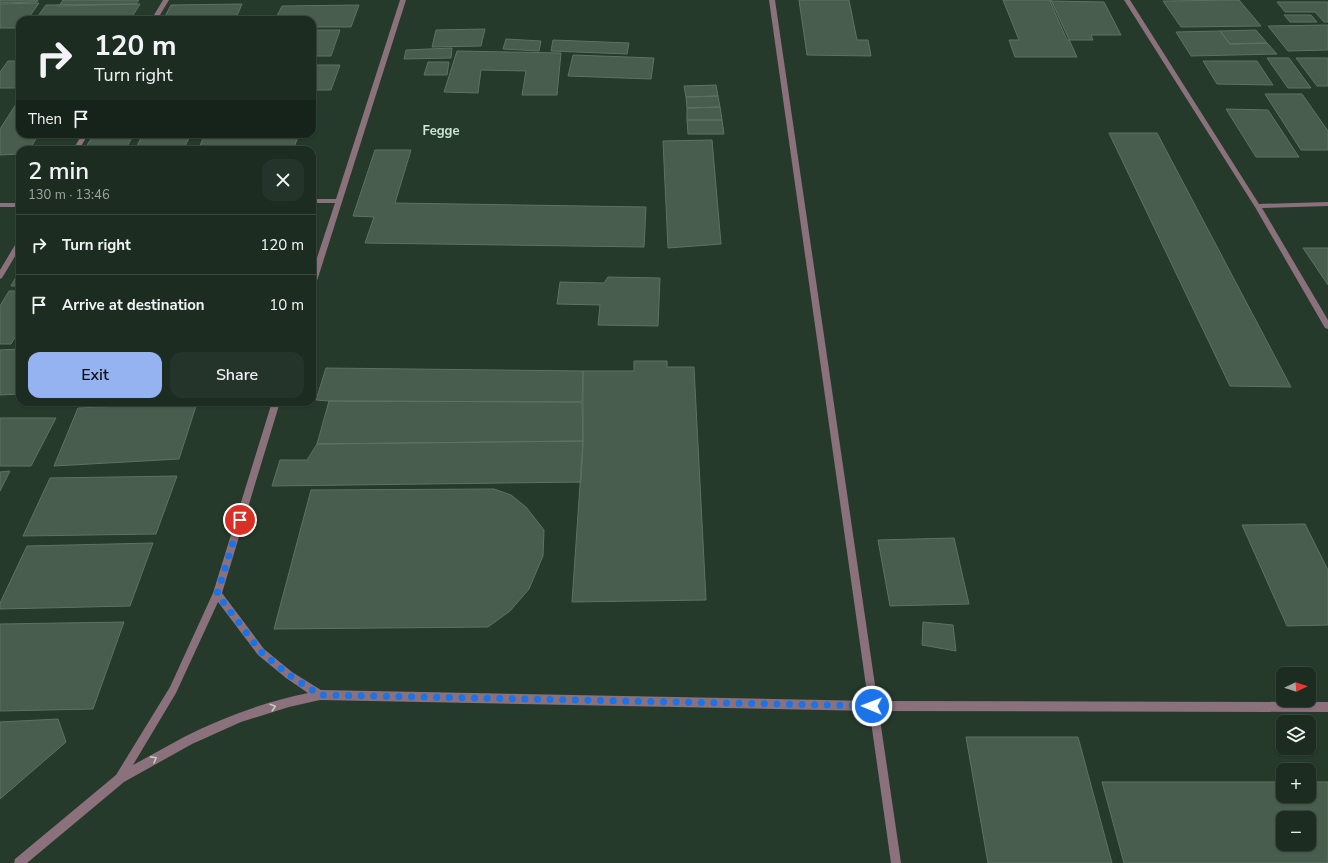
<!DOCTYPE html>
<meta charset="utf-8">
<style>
:root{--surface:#1c2c21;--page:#25342a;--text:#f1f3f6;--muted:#a0a7a5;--line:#3a483f;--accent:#95b2f1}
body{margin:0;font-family:"Nunito Sans",sans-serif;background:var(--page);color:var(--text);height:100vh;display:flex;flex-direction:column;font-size:15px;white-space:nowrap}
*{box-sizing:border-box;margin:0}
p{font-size:13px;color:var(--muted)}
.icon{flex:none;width:22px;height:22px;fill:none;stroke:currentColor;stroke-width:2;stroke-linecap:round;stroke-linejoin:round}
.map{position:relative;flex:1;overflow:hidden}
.drawer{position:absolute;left:16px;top:146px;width:300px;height:260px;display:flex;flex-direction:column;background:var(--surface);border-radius:12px;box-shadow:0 1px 3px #0004,0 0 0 1px var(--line)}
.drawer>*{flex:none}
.hud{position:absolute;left:16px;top:16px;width:300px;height:122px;border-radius:12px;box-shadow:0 1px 3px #0004,0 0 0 1px var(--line);background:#1c2c21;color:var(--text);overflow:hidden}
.needle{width:26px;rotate:86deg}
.buttons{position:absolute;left:1276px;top:667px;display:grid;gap:8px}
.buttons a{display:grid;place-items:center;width:40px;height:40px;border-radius:8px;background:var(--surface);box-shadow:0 1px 3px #0004,0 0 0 1px var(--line);font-size:20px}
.pin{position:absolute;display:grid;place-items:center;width:34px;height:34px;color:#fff;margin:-17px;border:2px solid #fff;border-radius:50%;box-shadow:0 1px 4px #0007}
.me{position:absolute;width:44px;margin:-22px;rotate:271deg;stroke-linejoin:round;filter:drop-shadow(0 0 3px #0008)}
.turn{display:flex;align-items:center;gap:14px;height:84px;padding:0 12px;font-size:18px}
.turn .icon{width:52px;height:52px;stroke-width:2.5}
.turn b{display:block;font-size:28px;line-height:34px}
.then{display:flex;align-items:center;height:38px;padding:0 12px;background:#0003;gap:8px;font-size:15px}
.round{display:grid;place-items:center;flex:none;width:42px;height:42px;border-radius:12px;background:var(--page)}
.overview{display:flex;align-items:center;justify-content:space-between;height:68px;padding:0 12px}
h1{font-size:24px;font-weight:600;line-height:30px}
.button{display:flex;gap:8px;margin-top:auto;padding:8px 12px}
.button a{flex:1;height:46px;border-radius:12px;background:var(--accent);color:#111;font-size:16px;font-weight:600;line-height:46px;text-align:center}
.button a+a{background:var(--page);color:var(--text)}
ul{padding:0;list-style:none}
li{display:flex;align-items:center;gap:12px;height:60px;padding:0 12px;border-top:1px solid var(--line)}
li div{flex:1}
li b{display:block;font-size:15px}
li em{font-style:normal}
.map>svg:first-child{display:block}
.building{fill:#495d4e;stroke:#5d7262;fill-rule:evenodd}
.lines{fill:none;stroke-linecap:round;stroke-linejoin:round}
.minor{fill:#8b717c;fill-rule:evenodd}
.tertiary{fill:#8b717c;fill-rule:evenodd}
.oneway{stroke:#c7cac6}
.route{stroke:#1a73e8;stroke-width:7;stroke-dasharray:0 12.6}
.labels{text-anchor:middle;stroke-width:4;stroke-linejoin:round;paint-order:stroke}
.far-district-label{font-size:13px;font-weight:bold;fill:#cfe7d4;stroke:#263a2c}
</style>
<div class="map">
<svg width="1328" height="863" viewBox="0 0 1328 863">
<rect width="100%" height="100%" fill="#263a2c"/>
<path class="building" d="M0 0H38L37 2 0 3Z
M63 0H139L136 4 59 6Z
M799 0H849L857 40H868L871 56 807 55Z
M1003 0H1051L1077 57H1015L1009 40H1019Z
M1239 0 1261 26 1181 27 1163 1Z
M1050 1 1104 2 1121 35H1091L1093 40H1067Z
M1277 2H1328V22H1324L1315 12H1285Z
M39 3 27 20H20V28H0V4Z
M140 4 130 20H35L46 5Z
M242 4 235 20H163L171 5Z
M359 5 351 27H312V20H275L282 6Z
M1284 15H1311L1317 22H1290Z
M1328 25V50L1288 51 1268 26Z
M485 29 481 46 432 47 436 30Z
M312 30H340L331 56H312Z
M1256 30 1267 43 1230 44 1220 31Z
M1220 31 1230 44 1267 43 1277 54 1191 56 1176 32Z
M506 39 541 41 539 51 503 49Z
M553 40 629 43 627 54 551 51Z
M452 48 451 58 404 59 406 50Z
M457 51 561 53 557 95H522L526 71 481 70 478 93 444 92Z
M573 55 654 58 651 79 568 76Z
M1267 58H1289L1311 88H1288Z
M1296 58H1328V86H1317Z
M8 61H20V88H0V72Z
M1203 61H1257L1273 85 1217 84Z
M428 62H449L447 75H424Z
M312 65H340L331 90H312Z
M716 85 718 96 686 97 684 86Z
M1265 94H1302L1328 131V150H1301Z
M718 96 720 107 687 108 686 97Z
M20 98V134H39L29 150H20V154L0 155V129Z
M720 107 722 120H687V108Z
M1226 109 1268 110 1299 157H1256Z
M687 120H722L724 134H688Z
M1109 133H1157L1291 387 1230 386Z
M94 134H134L125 150H84Z
M143 134H191L183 150H135Z
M205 134H299L293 150H198Z
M712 140 721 244 668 248 663 141Z
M375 150H411L395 203 646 207 644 247 365 243 374 217 353 216Z
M1303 248H1328V285Z
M20 270V286H11Z
M608 277 660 278 658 326 598 325 600 305 557 304 560 282 604 283Z
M9 291H20V329L11 344H0V306Z
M20 349V394L0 395V350Z
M634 361H667V367H694L706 600 572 602 583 441V371H634Z
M326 368 583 371 582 402 329 401 316 400Z
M329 401 582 402 583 441 317 444Z
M197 403 179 459 54 466 78 408Z
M0 418H56L31 466H0Z
M583 441 581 482 272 486 280 460H307L317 444Z
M10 471 0 491V472Z
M177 476 156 534 23 536 50 478Z
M494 489 511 495 526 507 544 530 543 556 529 589 510 611 488 627 274 629 311 490Z
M1305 524 1328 570V625L1287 626 1242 525Z
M954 538 969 604 890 606 878 540Z
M153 543 130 606 0 609V603L27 546Z
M124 622 93 709 0 711V624Z
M923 622 953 625 956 651 922 645Z
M58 719 66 742 0 799V722Z
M966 737H1078L1112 863H988Z
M1102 782H1283V796H1309V782H1328V863H1124ZM1283 818H1309V844H1283Z"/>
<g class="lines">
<path class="minor" d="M163 0H169L157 20H151Z
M400 0H406L316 284 312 287V273L335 203H312V199H336Z
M1124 0H1130L1259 204 1328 202V206L1262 208 1328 320V329L1325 328 1255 207Z
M82 134H88L79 150H73Z
M0 203H20V207H0Z
M18 240H20V248L2 278 0 279V270Z
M272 402H280L222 593 264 649 292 672 321 690 872 701 1328 702V712L872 711 320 700 289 707 241 722 192 744 124 782 27 863H14L15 859 116 775 170 687 213 593ZM218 602 258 655 286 678 308 693C265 702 223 717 184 737 167 746 150 756 133 765L176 693Z"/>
<path class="tertiary" d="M769 0H775L901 863H891Z"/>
</g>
<defs><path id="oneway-chevron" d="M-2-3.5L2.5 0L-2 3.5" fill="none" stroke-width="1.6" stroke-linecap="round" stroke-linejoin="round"/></defs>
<g class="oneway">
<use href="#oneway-chevron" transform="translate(273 707) rotate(-17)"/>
<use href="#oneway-chevron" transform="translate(154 759) rotate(-29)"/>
</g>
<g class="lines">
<path class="route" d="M240 520 217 594 261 652 289 675 320 695 872 706"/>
</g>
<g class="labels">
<g class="far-district-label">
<text x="441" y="135">Fegge</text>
</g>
</g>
</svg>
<div class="buttons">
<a><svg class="needle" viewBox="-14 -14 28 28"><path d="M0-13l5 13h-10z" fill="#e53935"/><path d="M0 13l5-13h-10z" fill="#a0a7a5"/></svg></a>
<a><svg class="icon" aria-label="layers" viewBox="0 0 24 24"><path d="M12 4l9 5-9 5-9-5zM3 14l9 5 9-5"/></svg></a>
<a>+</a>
<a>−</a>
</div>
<div class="pin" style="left:240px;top:520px;background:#d93025"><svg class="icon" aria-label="arrive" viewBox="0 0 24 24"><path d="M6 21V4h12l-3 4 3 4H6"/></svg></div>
<svg class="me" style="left:872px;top:706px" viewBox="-20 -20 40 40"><circle r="17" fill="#1a73e8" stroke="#fff" stroke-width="3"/><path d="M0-11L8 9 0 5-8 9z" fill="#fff"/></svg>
<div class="hud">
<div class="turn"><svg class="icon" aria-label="right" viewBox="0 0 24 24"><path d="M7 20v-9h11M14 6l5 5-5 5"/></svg><div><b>120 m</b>Turn right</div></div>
<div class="then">Then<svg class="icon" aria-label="arrive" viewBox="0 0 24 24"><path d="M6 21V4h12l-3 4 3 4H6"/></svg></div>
</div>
<section class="drawer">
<div class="overview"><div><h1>2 min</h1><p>130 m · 13:46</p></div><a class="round"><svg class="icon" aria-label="close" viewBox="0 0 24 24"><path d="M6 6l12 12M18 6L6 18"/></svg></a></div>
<ul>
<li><svg class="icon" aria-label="right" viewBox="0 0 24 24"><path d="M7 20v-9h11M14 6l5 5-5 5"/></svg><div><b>Turn right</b></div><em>120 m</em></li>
<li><svg class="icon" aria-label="arrive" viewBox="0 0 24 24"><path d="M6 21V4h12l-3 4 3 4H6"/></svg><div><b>Arrive at destination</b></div><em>10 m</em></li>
</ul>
<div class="button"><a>Exit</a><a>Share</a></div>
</section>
</div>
